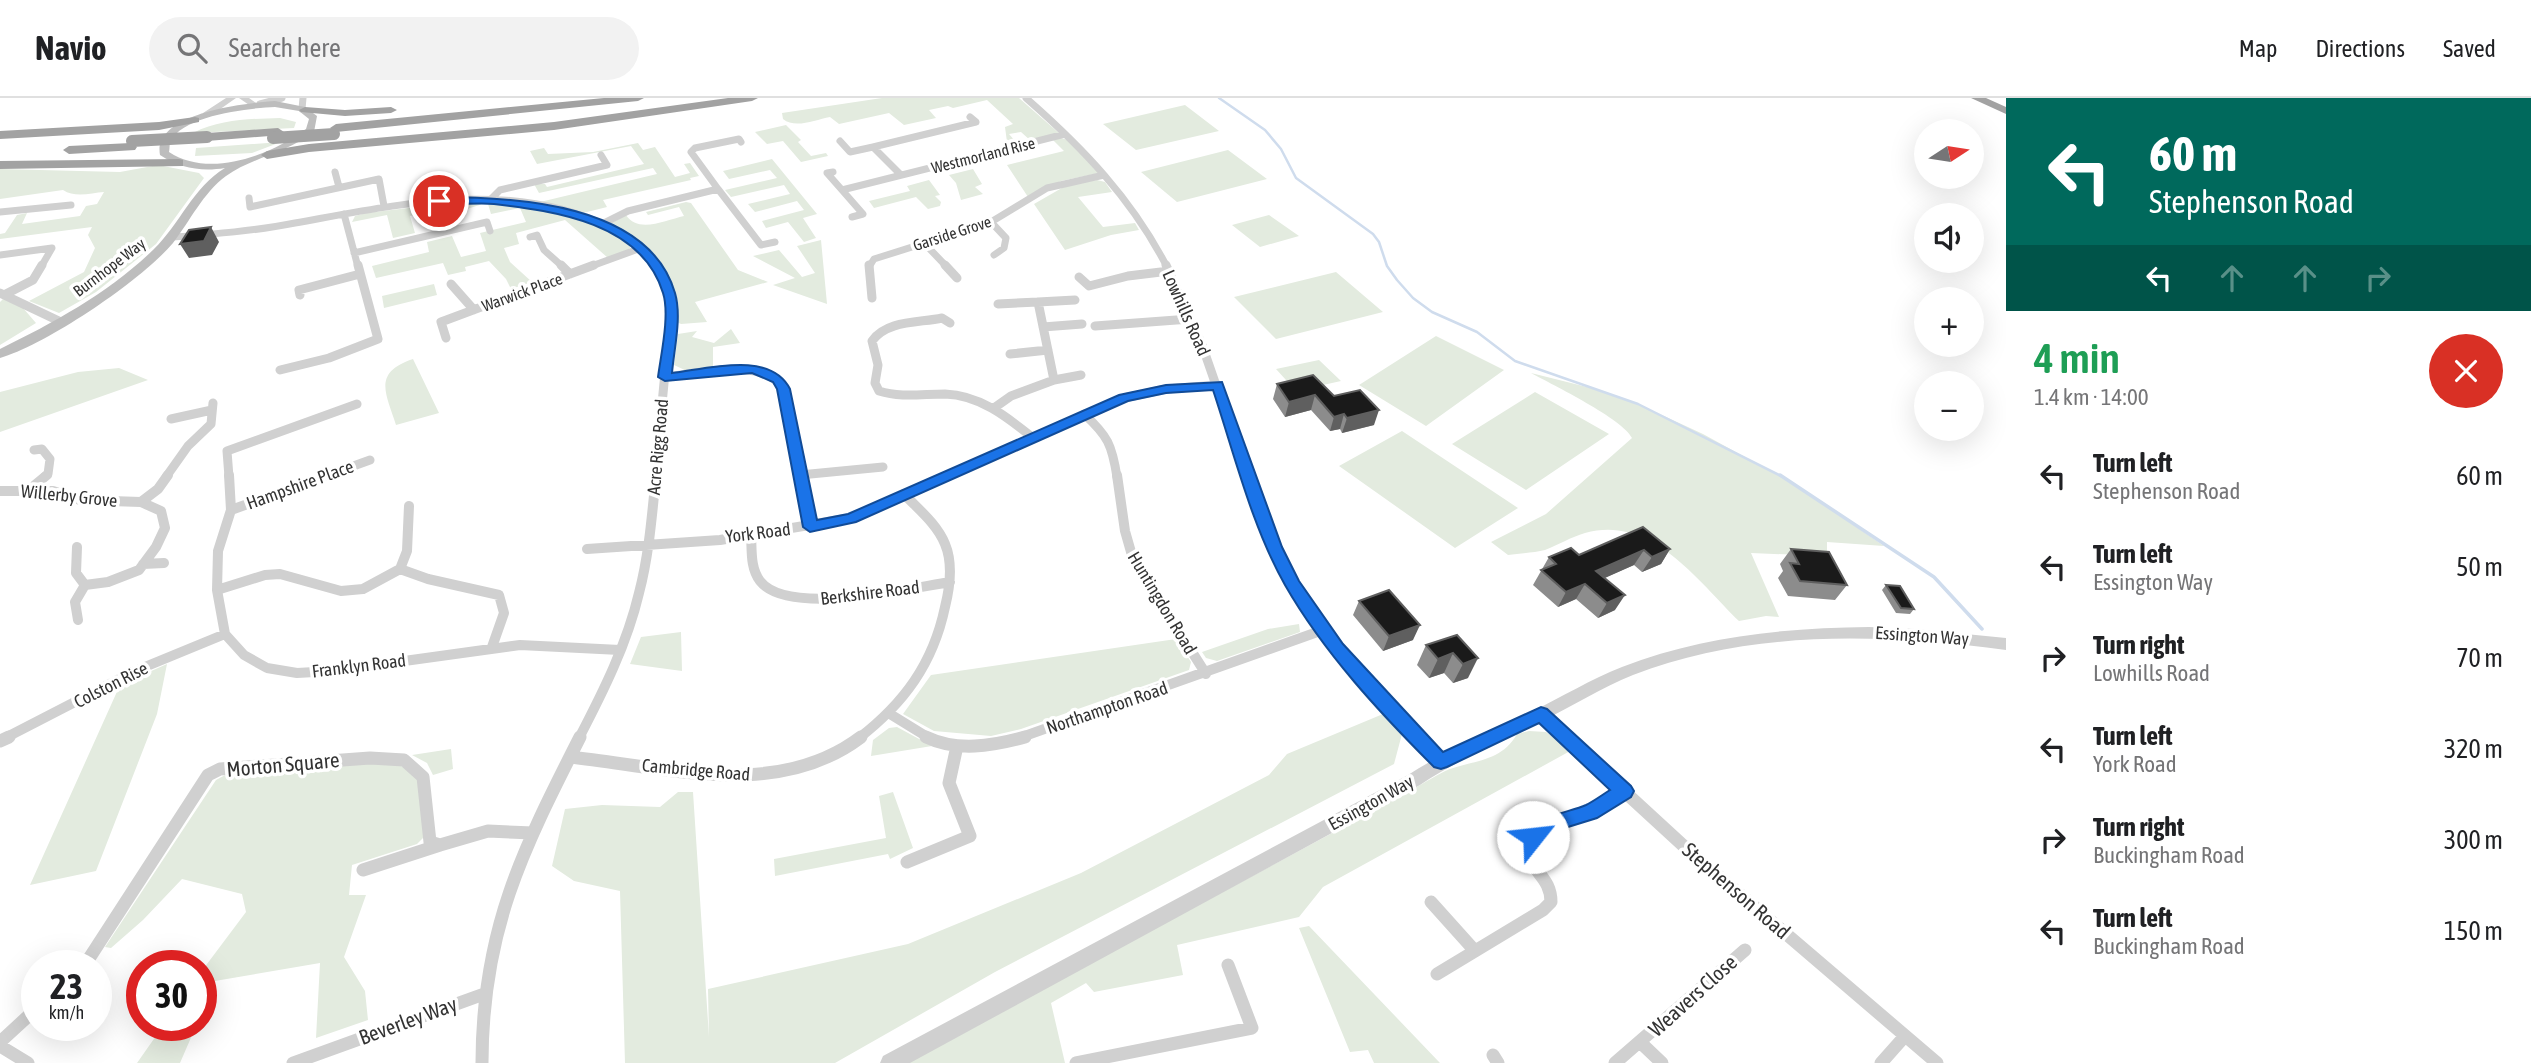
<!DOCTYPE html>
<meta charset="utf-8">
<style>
:root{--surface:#fff;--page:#f2f2f2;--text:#202124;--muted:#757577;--line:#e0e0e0}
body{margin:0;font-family:"Asap Condensed",sans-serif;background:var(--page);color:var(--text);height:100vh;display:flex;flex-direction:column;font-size:26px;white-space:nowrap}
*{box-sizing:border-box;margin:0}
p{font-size:23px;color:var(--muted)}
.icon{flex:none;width:38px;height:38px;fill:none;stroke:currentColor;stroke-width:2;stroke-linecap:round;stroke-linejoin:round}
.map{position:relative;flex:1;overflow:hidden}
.side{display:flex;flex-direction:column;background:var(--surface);width:525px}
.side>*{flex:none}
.top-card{background:#00695c;color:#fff;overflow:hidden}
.needle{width:46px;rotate:78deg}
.tools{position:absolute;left:1914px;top:21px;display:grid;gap:14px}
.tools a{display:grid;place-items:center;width:70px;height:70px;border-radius:50%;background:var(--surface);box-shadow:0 7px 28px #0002;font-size:35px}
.speed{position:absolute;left:21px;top:852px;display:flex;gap:14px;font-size:35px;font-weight:700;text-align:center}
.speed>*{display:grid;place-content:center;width:91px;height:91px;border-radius:50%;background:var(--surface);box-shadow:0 7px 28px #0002;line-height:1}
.speed small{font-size:18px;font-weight:400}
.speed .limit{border:10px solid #d22;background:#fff;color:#111}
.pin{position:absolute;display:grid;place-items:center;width:60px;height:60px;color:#fff;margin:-30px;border:4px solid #fff;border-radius:50%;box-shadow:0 2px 7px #0007}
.me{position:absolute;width:77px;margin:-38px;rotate:61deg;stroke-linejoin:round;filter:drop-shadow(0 0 5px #0008)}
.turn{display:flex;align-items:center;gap:24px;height:147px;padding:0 28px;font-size:32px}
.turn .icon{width:91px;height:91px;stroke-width:2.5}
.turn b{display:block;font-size:49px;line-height:60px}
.lanes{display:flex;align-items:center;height:66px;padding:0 28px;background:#0003;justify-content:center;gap:35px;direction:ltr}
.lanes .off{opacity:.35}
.round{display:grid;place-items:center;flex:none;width:74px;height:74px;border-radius:37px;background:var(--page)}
.summary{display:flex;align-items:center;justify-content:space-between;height:119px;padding:0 28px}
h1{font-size:42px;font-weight:600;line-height:52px;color:#1e9e55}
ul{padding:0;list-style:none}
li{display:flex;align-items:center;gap:21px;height:91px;padding:0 28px}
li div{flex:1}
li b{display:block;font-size:26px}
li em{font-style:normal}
header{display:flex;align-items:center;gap:42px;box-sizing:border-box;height:98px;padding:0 35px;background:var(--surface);border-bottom:2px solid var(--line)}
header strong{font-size:33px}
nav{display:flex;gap:38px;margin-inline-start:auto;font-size:24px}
.search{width:490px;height:63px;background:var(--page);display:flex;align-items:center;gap:18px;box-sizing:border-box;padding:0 24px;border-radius:38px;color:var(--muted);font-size:26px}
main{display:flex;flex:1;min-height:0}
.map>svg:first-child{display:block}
.green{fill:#e3ebdf}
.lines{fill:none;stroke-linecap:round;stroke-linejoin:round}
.stream-far1{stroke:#cfdced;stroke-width:2.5}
.stream{stroke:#cfdced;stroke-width:3.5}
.minor-far3{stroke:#d0d0d0;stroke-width:7}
.minor-far2{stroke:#d0d0d0;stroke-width:9}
.minor-far1{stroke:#d0d0d0;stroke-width:10}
.minor{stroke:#d0d0d0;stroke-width:13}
.tertiary{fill:#d0d0d0;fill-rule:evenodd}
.secondary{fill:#bdbdbd;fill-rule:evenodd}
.trunk{fill:#a2a2a2;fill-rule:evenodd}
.trunk-bridge{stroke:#a2a2a2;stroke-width:12}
.wall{fill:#8c8c8c}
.shaded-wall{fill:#5f5f5f}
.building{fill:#1a1a1a;stroke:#5f5f5f;stroke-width:2}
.route{fill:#1a73e8;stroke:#114b97;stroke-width:2}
.labels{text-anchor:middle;stroke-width:7;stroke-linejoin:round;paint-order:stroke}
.far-street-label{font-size:16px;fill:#333;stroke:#fff}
.street-label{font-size:18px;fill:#333;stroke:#fff}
.near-street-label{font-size:21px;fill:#333;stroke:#fff}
</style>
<header>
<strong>Navio</strong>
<div class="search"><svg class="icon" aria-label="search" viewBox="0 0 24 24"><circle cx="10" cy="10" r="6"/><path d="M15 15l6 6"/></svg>Search here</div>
<nav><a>Map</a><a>Directions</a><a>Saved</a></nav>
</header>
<main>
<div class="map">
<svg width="2006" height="965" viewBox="0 0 2006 965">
<rect width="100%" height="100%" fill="#fff"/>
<path class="green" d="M882 0H1019L1060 36 1031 43 1021 34 1009 36 1015 43 1007 44 1005 29 1013 26 987 2 953 10 948 8 929 12 936 20 904 27 889 15 839 26 830 19C815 22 795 31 783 21L782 15Z
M1185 7 1219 33 1136 52 1103 26Z
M280 20 296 24 294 30 193 35C221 21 249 21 280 20Z
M786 27 801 42 798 44 811 58 826 55 828 58 801 64 783 43 767 46 755 34Z
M1061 40 1068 42 1099 75 1061 83 1028 99 1007 67 1064 53 1053 42Z
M281 44 252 55 195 58 196 50Z
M638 45 643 52 655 49 675 79 690 75 684 66 690 65 699 78 690 80 691 82 603 102 607 109 583 115 540 104 657 76 653 70 539 95 534 86H545L547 89 644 66 631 48 537 66 530 53 544 50 548 56 593 54Z
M1228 52 1267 81 1177 104 1141 74Z
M772 61 817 116 803 120 816 140 804 144 788 124 766 130 762 123 804 112 797 103 755 114 748 106 790 96 784 87 731 99 725 92 777 80 770 72 729 81 723 73Z
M158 67 199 75 204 80 156 146 96 194 59 215 29 203 84 174 95 150 88 137 92 129 0 141V136L5 135 17 117 27 115 22 126 80 118 86 108 97 106 104 94C91 95 75 100 63 92L0 101V71L120 74Z
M973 71 982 86 975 89 983 96 961 102 956 85 949 77Z
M929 82 940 97 935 98 941 104 940 108 928 111 916 99 874 110 869 103 910 93 907 88Z
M1097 82 1105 84 1112 94 1078 99 1103 129 1135 125 1139 132 1111 137 1065 152 1034 106 1067 87Z
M686 104 691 105 738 172 768 184 695 204 707 224 681 226 677 224C677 173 655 147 610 126L626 117C638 136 666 122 684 118L679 109 648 117 646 114Z
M451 105H486L454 115 458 126 442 130 434 112 410 118 415 135 393 140 387 117 352 124 355 118 366 115Z
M488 106C539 109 589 116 631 148L628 153 608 160 565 122 516 135 519 146 504 150 510 164 532 184 511 191 506 181 489 163 465 169 466 173 448 177 443 165 376 180 372 168 429 154 427 144 452 138 461 159 486 153 480 135 526 124 520 110 491 116Z
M1269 117 1299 138 1260 149 1232 127Z
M821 142 827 206 773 187 795 180 753 158 779 152 802 179 815 175 797 148Z
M1336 174 1383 214 1276 241 1234 199Z
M434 186 437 197 384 210 382 198Z
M3 201 23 210 36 225 0 247V204Z
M731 231 740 245 713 249V271L689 274 674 267 678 236 697 233 692 239 714 245Z
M1436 238 1504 272 1426 328 1359 287Z
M413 261 439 315 396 327C386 295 372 275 413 261Z
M1319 262 1341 283 1296 293 1276 271Z
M119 270 148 282 0 334V294L78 274Z
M1531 275 1599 292 1638 306 1703 336 1794 386 1884 448 1827 444V458L1751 455 1779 519 1766 518 1739 523C1698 483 1651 416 1585 435 1571 439 1558 447 1545 452 1534 455 1520 455 1508 457L1491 444 1546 416 1632 340C1623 321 1553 287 1531 275Z
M1535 294 1609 336 1526 392 1452 346Z
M1402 333 1518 410 1455 450 1339 368Z
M1299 526 1300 534 1217 563 1206 560 1202 554 1268 531Z
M681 534 682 573 630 566 641 539Z
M1176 541 1191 564 1189 572 1021 631 991 638 934 633 903 616 931 577Z
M167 566 157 616 96 773 30 787 120 587Z
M1383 616 1402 636 1394 666 995 874 835 965H625L620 793 574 783 552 768 565 711 602 707 660 709 678 694H693L709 939 708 891 908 846 1081 775 1269 677 1287 656Z
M897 629 932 648 871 658 873 642 889 630Z
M1529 633 1546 634 1572 652 1323 789 1299 819 1177 847 1183 877 1094 894 1086 885 1051 905 1065 965H904C1073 872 1244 784 1413 691 1425 685 1437 676 1450 671 1476 662 1502 663 1517 636Z
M451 651 453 671 433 677 427 665 412 657Z
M380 663 405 669 420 681 425 738 417 746 352 767 349 797H366L344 859 365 893 368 922 316 940 320 865 215 883 201 915V874L246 814 242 796 182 781 143 822 111 850 105 849 216 682 227 676Z
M893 694 913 750 890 761 888 756 775 778 774 761 886 740 879 698Z
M1309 828 1440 965H1374L1368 952 1350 954 1299 830Z
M163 928H196L180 965H137Z"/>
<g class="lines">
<path class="stream-far1" d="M1219 0 1265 32 1281 51 1296 80 1373 136 1379 144 1387 168 1397 182 1413 200 1432 214 1477 234 1515 263 1638 306 1783 379"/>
<path class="stream" d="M1780 377 1934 479 1982 531"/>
<path class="minor-far3" d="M1026 0C1083 50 1132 101 1167 169
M260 6 282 0
M302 11 303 0
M840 43 850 54 873 49
M335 74 339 89
M833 74 827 75 842 92
M901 77 873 49 976 24 970 19
M718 91 691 54 695 50 739 41 741 44
M249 100 250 109 379 81 384 108
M490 102 500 92 607 67 601 57
M0 114 71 107
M344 116 358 169
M852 119 863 116 842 92 1065 36
M991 124 1006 140 1004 150 994 157
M602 126 628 113 718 91 761 147 775 144
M173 139C214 136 255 133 295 125 396 107 511 80 609 129 627 138 647 151 657 169
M530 139 537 137 544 152 563 169
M924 145 947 169
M354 155 487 124 490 133
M0 157 52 150 41 169
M589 169 641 150
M869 169 874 161 991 124 1047 90 1104 77"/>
<path class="minor-far2" d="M561 167 570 176
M869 167 872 200
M945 167 957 180
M1166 167 1202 247 1248 379
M1079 179 1089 188 1128 178 1169 173
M451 186 474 212
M0 195 61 224
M4 197 33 182 42 167
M300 197 299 192 360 176
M998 206 1038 204
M950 225 942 220C919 225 887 222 872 243L878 267 875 285 879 293C901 300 922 296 945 296 979 297 1006 318 1032 339
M1095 228 1190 221
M1043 229 1082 226
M446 240 441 224 594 167
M1010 256 1048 252
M280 272 329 260 378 241 358 167
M665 279C696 276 766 258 783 291L800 379
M1054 282 1081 277
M994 310 1011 298 1054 282 1038 204 1075 202
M1084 316C1108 338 1112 347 1117 379
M171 321 212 312
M34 352 42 351 50 361 48 376 44 379
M800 377 883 369
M166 379 188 348 211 326 213 305
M229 379 227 353 357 306
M323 379 370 362
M655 379 671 212 669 194 656 167
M944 379 1124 300 1166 291 1218 287"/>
<path class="minor-far1" d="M229 377 231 412 218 453 217 492 225 536 244 557 267 570 297 575 332 573 520 547 620 552
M800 377 810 429
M1117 377 1125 433 1133 461 1206 576
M1247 377C1285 491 1335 555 1417 640
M30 391 47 377
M0 393H53L80 402 141 404 161 413 165 430 156 449 139 472 108 484 85 487 76 475 77 449
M141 404 158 391 168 377
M231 412 328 377
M751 436C752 452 750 470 760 483 788 519 910 490 950 484
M587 451 720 442 851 420 948 377
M143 466 164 465
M400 471 428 481 499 497 504 515 492 549
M217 492 265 477 280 476 341 493 363 491 400 471 407 453 409 408
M78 522 75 504 85 487
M890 616 929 640
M1541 616 1567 640
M5 640 135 573 225 536
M579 640C603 594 627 546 639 495 649 457 652 417 656 377
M859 640C904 605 933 566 945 509 950 489 953 465 945 446 937 426 918 411 904 396
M1019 640 1323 532"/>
<path class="minor" d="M926 639C957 654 992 648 1025 639
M1416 639 1441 664
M1565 639 1688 752 1937 965
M0 643 9 639
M570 659C665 669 777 703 861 639
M907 764 970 738 949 685 957 648
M363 772 440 747
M1431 804 1475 853
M81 868 90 859 208 677 220 671 370 660 404 662 423 679 430 744 440 747 488 733 533 735
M1437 876 1543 812 1551 804C1551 780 1533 775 1529 756 1523 727 1573 721 1591 713 1603 708 1613 700 1624 693
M0 944 37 910
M1641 945 1662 965
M0 948 28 965
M1493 957 1498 965
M293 965 484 896
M482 965C482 833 522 753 580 639
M1076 965 1252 930 1228 867
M1615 965 1745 852
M1881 965 1905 938"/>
<path class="tertiary" d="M226 0H236L209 19H203V15Z
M239 0H249L259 7 252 9Z
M1869 529 1915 531 2006 540V552C1883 536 1751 531 1633 577 1601 590 1573 608 1542 623 1501 643 1459 661 1420 687L910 965H880L883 958 1408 677C1447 652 1490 634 1531 614 1562 599 1591 581 1622 569 1701 538 1785 530 1869 529Z"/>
<path class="secondary" d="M275 3 305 9 317 18 314 34C286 55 251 60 226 78 203 95 190 123 173 145 142 182 46 247 0 260V251C55 224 110 194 154 151 180 126 193 89 225 70 201 74 180 70 160 57 152 15 246 5 275 3ZM275 9 299 13 309 21 306 31C271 57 210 81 169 54 170 50 169 46 171 43 183 17 250 10 275 9Z"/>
<path class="trunk" d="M604 0H644L638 3 336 34 330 30 336 26Z
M728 0H758L752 3 554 32 309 54 267 61 261 57 267 53 309 46 554 24Z
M1971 0H1986L2006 9V16Z
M305 9 345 12 391 9 397 12 391 15 345 18 301 14 299 12Z
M195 19 199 20V24L159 32 0 41V33L159 24Z
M278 30 284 34 282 37 207 43 201 39 207 35Z
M131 45 137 49 135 52 69 56 63 52 69 48Z
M179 61 183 62V68L0 71V63Z"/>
<path class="trunk-bridge" d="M273 40 334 36
M132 43 207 39"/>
</g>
<path class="wall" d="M1277 286 1334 298 1374 327 1342 335 1340 331 1330 333 1311 312 1285 319 1273 301Z
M1670 451 1661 466 1642 474 1634 467 1604 480 1615 512 1598 520 1576 501 1558 509 1533 487 1549 459Z
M1791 451 1847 487 1835 502 1788 498 1778 480 1783 473 1780 466Z
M1886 487 1914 511 1910 516 1896 515 1882 492Z
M1359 503 1413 542 1383 553 1353 517Z
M1457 537 1468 580 1453 585 1444 575 1429 580 1417 567 1426 547Z"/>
<path class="shaded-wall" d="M211 129 219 144 212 157 189 160 180 146Z
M1315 297 1311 312 1285 319 1289 304Z
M1379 312 1374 327 1342 335 1347 320Z
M1344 316 1340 331 1330 333 1334 319Z
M1670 451 1661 466 1642 474 1652 459Z
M1644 452 1634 467 1587 488 1596 473Z
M1585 486 1576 501 1558 509 1566 494Z
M1625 497 1615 512 1598 520 1607 505Z
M1420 527 1413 542 1383 553 1389 538Z
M1453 555 1444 575 1429 580 1438 561Z
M1478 560 1468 580 1453 585 1463 566Z"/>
<path class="building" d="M211 129 204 143 180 146 189 132Z
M1313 277 1334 298 1360 292 1379 312 1347 320 1344 316 1334 319 1315 297 1289 304 1277 286Z
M1643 429 1670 451 1652 459 1644 452 1596 473 1625 497 1607 505 1585 486 1566 494 1541 472 1556 466 1549 459 1571 450 1579 457Z
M1791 451 1829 454 1847 487 1800 483 1790 465 1799 466Z
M1886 487 1900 488 1914 511 1901 510Z
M1389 492 1420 527 1389 538 1359 503Z
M1457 537 1478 560 1463 566 1453 555 1438 561 1426 547Z"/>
<path class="route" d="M439 99C515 99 649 105 675 195 682 219 674 251 672 275 707 271 770 252 790 291L817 422 848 416 1119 297 1166 287 1222 284 1282 449 1299 483 1343 546 1443 654 1541 609 1547 611 1631 688 1634 693 1631 699 1597 720 1568 729 1533 748 1526 745 1523 739C1533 718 1568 715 1586 707 1594 703 1602 697 1610 692L1539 625 1447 669 1441 671 1434 669C1380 615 1324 555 1285 487 1252 429 1234 355 1213 292L1166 295 1128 303 856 424 810 434 803 429 777 291 773 284 752 275 665 283 658 279C661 256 670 217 663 195 642 125 555 113 494 106 475 104 455 108 436 105L434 103Z"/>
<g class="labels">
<g class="far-street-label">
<text transform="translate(983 57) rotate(-14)" y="6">Westmorland Rise</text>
<text transform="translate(952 135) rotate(-18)" y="6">Garside Grove</text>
<text transform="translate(109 169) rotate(-37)" y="6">Burnhope Way</text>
<text transform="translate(522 194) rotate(-20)" y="6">Warwick Place</text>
</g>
<g class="street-label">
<text transform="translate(1186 215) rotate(66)" y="6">Lowhills Road</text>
<text transform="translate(658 349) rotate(-85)" y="6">Acre Rigg Road</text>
<text transform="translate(300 387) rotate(-20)" y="6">Hampshire Place</text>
<text transform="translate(69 398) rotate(6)" y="6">Willerby Grove</text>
<text transform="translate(758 435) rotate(-7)" y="6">York Road</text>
<text transform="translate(870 495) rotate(-7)" y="6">Berkshire Road</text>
<text transform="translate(1162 505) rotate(59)" y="6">Huntingdon Road</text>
<text transform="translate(1922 538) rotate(4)" y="6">Essington Way</text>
<text transform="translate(359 568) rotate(-7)" y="6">Franklyn Road</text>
<text transform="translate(111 587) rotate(-27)" y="6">Colston Rise</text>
<text transform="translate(1107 610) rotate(-19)" y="6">Northampton Road</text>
<text transform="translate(696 672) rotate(5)" y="6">Cambridge Road</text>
<text transform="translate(1371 705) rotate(-29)" y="6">Essington Way</text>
</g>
<g class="near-street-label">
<text transform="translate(283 667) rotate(-5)" y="7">Morton Square</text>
<text transform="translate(1736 793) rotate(41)" y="7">Stephenson Road</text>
<text transform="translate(1693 898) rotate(-42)" y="7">Weavers Close</text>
<text transform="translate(408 923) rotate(-20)" y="7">Beverley Way</text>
</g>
</g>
</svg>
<div class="tools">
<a><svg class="needle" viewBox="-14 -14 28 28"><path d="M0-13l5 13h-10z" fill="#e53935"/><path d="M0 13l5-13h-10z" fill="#757577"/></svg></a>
<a><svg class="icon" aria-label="sound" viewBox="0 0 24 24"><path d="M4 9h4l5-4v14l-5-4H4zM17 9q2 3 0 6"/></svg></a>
<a>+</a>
<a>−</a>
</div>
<div class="speed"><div>23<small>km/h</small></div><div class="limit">30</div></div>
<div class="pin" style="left:439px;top:103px;background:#d93025"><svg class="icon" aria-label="arrive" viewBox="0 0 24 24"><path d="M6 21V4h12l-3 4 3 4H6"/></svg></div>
<svg class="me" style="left:1533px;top:739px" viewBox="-20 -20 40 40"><circle r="19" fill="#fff"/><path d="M0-13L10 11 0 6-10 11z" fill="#1a73e8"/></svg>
</div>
<section class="side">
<div class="top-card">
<div class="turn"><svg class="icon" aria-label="left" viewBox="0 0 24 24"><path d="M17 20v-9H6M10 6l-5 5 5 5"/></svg><div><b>60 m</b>Stephenson Road</div></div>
<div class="lanes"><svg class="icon" aria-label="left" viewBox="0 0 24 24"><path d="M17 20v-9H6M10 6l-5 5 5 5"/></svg><svg class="icon off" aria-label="ahead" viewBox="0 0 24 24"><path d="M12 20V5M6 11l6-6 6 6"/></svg><svg class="icon off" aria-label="ahead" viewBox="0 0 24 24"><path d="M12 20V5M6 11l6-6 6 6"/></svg><svg class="icon off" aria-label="right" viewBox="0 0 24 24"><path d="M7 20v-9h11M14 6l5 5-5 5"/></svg></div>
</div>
<div class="summary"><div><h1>4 min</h1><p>1.4 km · 14:00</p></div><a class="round" style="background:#d93025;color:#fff"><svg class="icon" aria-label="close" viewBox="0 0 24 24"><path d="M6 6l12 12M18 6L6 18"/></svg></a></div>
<ul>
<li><svg class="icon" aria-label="left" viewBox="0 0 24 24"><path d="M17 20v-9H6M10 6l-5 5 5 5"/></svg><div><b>Turn left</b><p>Stephenson Road</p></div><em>60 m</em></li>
<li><svg class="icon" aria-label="left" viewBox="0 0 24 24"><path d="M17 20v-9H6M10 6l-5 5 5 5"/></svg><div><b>Turn left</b><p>Essington Way</p></div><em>50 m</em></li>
<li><svg class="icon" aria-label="right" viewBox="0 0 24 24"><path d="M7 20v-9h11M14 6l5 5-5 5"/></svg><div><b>Turn right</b><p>Lowhills Road</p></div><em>70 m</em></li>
<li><svg class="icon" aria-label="left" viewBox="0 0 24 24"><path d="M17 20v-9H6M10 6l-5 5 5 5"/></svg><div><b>Turn left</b><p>York Road</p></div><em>320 m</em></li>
<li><svg class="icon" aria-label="right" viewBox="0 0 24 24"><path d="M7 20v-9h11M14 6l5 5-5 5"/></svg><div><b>Turn right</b><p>Buckingham Road</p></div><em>300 m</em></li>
<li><svg class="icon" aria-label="left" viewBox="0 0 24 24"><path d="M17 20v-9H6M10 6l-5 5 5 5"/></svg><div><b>Turn left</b><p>Buckingham Road</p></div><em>150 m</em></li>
</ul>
</section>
</main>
